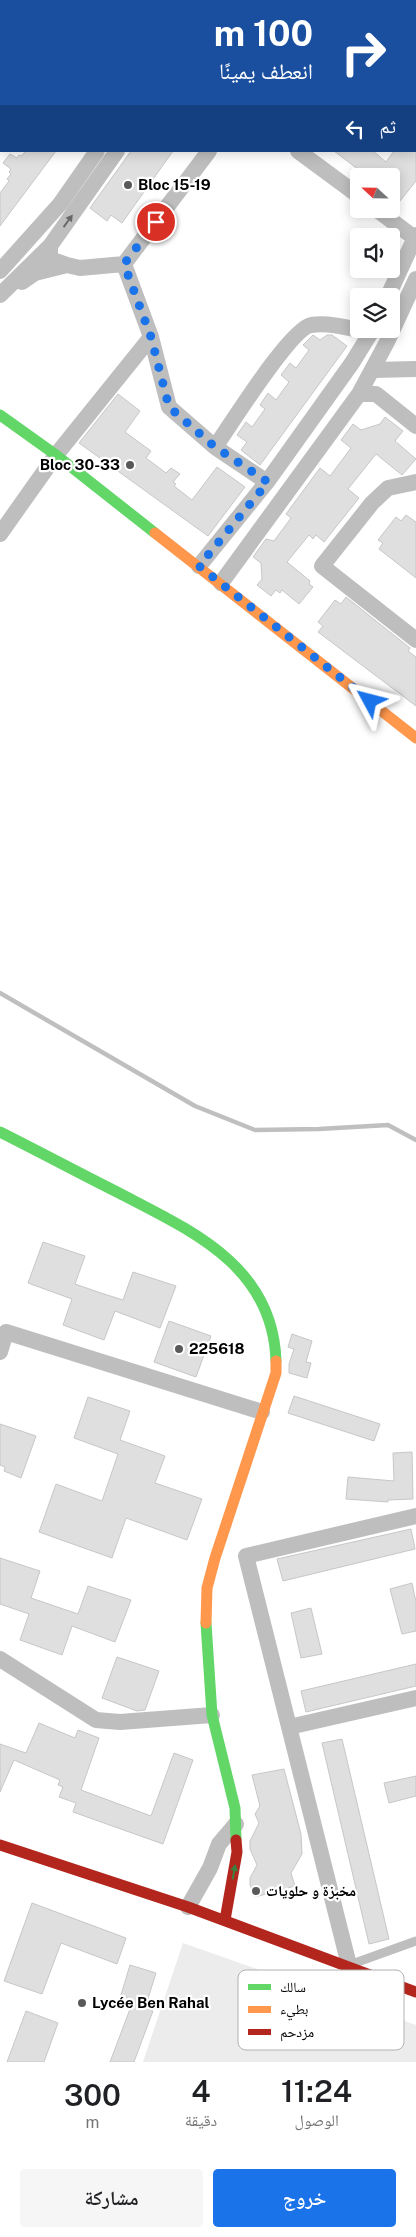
<!DOCTYPE html>
<html lang="ar">
<meta charset="utf-8">
<style>
:root{--surface:#fff;--page:#f6f6f6;--text:#202124;--muted:#757577;--accent:#1a73e8}
body{margin:0;font-family:"Public Sans","Noto Naskh Arabic",sans-serif;background:var(--page);color:var(--text);direction:rtl;height:100vh;display:flex;flex-direction:column;font-size:19px;white-space:nowrap}
*{box-sizing:border-box;margin:0}
p{font-size:16px;color:var(--muted)}
.icon{flex:none;width:28px;height:28px;fill:none;stroke:currentColor;stroke-width:2;stroke-linecap:round;stroke-linejoin:round}
.map{position:relative;height:2062px;overflow:hidden;direction:ltr}
.details{display:flex;flex-direction:column;background:var(--surface);flex:1}
.details>*{flex:none}
.hud{position:absolute;left:0px;top:0px;width:416px;height:152px;box-shadow:0 2px 12px #0003;direction:rtl;background:#1a4fa0;color:#fff;overflow:hidden}
.needle{width:32px;rotate:292deg}
.tools{position:absolute;left:350px;top:168px;display:grid;gap:10px}
.tools a{display:grid;place-items:center;width:50px;height:50px;border-radius:5px;background:var(--surface);box-shadow:0 2px 12px #0003;font-size:25px}
.pin{position:absolute;display:grid;place-items:center;width:42px;height:42px;color:#fff;margin:-21px;border:2px solid #fff;border-radius:50%;box-shadow:0 1px 5px #0007}
.me{position:absolute;width:55px;margin:-28px;rotate:308deg;stroke-linejoin:round;filter:drop-shadow(0 0 4px #0008)}
.turn{display:flex;align-items:center;gap:18px;height:105px;padding:0 20px;font-size:22px}
.turn .icon{width:65px;height:65px;stroke-width:2.5}
.turn b{display:block;font-size:35px;line-height:42px}
.then{display:flex;align-items:center;height:48px;padding:0 20px;background:#0003;gap:10px;font-size:19px}
.eta{display:flex;justify-content:space-evenly;align-items:center;height:85px;text-align:center}
.eta b{font-size:30px;font-weight:600;line-height:35px}
.cta{display:flex;gap:10px;margin-top:auto;padding:10px 20px}
.cta a{flex:1;height:58px;border-radius:5px;background:var(--accent);color:#fff;font-size:20px;font-weight:600;line-height:58px;text-align:center}
.cta a+a{background:var(--page);color:var(--text)}
.map>svg:first-child{display:block}
.green{fill:#ececec}
.lines{fill:none;stroke-linecap:round;stroke-linejoin:round}
.stream{stroke:#bfbfbf;stroke-width:4.5}
.building{fill:#dfdfdf;stroke:#c7c7c7}
.lane{stroke:#bebebe;stroke-width:9}
.street{stroke:#bebebe;stroke-width:16}
.fast{stroke:#63d668;stroke-width:11}
.slow{stroke:#ff974d;stroke-width:11}
.jam{stroke:#b3261e;stroke-width:11}
.oneway{fill:#686868}
.oneway2{fill:#3b803e}
.route{stroke:#1a73e8;stroke-width:9;stroke-dasharray:0 16.2}
.poi-dot{fill:#595959;stroke:#fff;stroke-width:2}
.labels{text-anchor:middle;stroke-width:4.5;stroke-linejoin:round;paint-order:stroke}
.poi-label{font-size:15px;font-weight:bold;fill:#000;stroke:#fff;text-anchor:start}
.key{fill:#fff;stroke:#b2b2b2;stroke-width:1}
.key-label{font-size:14px;fill:#000}
</style>
<div class="map">
<svg width="416" height="2062" viewBox="0 0 416 2062">
<rect width="100%" height="100%" fill="#fff"/>
<path class="green" d="M183 1943 416 2025V2062H143Z"/>
<g class="lines">
<path class="stream" d="M0 993 195 1106 255 1130 319 1129 388 1125 416 1140"/>
</g>
<path class="building" d="M26 151H56L0 226V193L9 181 7 179 11 174 9 172 11 169 3 163 10 154 17 158 19 155 21 156Z
M131 151H173L122 223 111 215 107 221 90 208Z
M334 151H373L386 162 394 151H416V181L400 201 391 194V176H367Z
M313 335 320 340 327 335H332L347 346 260 465 241 450 247 442 237 435 246 422 252 427 265 409 260 405 268 393 276 400 289 382 281 375 290 363 296 368 309 350 303 345Z
M118 394 140 411 125 432 151 451 146 458 166 473 171 468 180 474 173 482 176 484 174 486 192 500 217 467 245 487 208 536 79 443Z
M385 417 403 431 395 441 416 459 402 475 376 454 348 489 359 498 324 542 316 535 313 539 309 535 287 562 310 581 309 584 313 587 299 604 282 590 280 593 276 590 271 596 257 585 262 579 261 563 253 557 266 539 274 541 291 518 286 514 320 468 330 476 351 448 341 440 353 424 361 430 380 424Z
M406 515 416 522V578L379 549 383 543 378 540 396 517 401 521Z
M346 597 410 648 408 651 416 657V706L318 632 323 626 318 622 335 600 341 604Z
M43 1242 85 1256 75 1284 101 1293 123 1300 133 1272 176 1286 160 1328 115 1311 104 1340 63 1325 72 1299 28 1283Z
M169 1321 211 1336 196 1377 154 1362Z
M292 1334 312 1341 306 1362 311 1363 307 1378 289 1373V1364L294 1349 288 1347Z
M294 1396 380 1424 374 1441 288 1413Z
M88 1397 130 1411 120 1440 165 1456 155 1483 202 1499 187 1540 126 1518 112 1558 39 1532 56 1484 102 1501 118 1454 74 1438Z
M0 1424 36 1436 21 1478 4 1471 5 1467 0 1465Z
M412 1452 413 1499 388 1500V1502L346 1499 348 1477 394 1481 393 1453Z
M411 1529 415 1549 283 1581 277 1559Z
M0 1558 40 1571 31 1598 78 1614 88 1586 131 1600 115 1642 72 1626 62 1655 20 1640 29 1614 0 1604Z
M412 1583 416 1602V1631L402 1634 390 1589Z
M311 1608 322 1654 301 1658 291 1613Z
M117 1657 159 1671 145 1710 137 1711 102 1698Z
M416 1664V1686L306 1712 301 1691Z
M39 1723 75 1738 78 1730 99 1738 81 1790 151 1816 174 1753 193 1760 163 1844 73 1812 76 1803 59 1797 63 1787 58 1785 60 1780 14 1760 0 1792V1744L26 1753Z
M342 1739 389 1939 369 1944 322 1743Z
M284 1769 301 1834 302 1854 291 1873 295 1886 255 1897 250 1885V1878L257 1865 250 1849V1841L259 1823 255 1814 260 1806 252 1775Z
M416 1776V1796L389 1803 384 1783Z
M32 1903 126 1938 117 1964 61 1943 42 1994 4 1981Z
M130 1965 156 1973 145 2008 153 2011 134 2062H110L130 2009 124 2007 127 1997 121 1995Z
M26 2011 58 2023 44 2062H7Z"/>
<g class="lines">
<path class="lane" d="M111 0 113 1
M81 1 82 0
M0 111 1 109
M352 1964 416 1941"/>
<path class="street" d="M203 1 204 0
M227 1 228 0
M209 151 124 264 151 337 169 407 215 447C230 426 290 329 311 325 331 322 352 329 371 333
M298 151 359 196
M376 209 416 239
M67 265 80 268 124 264
M0 271 60 204 97 151
M22 282 35 273 67 265 50 259V246
M0 295 50 246 117 151
M388 296 416 235
M373 370 416 369
M359 394H376L416 426
M215 447 267 482
M416 482 388 488 372 503 322 566 416 640
M0 534 56 455 151 337
M199 566 267 482 352 363 373 329
M221 583 359 394 387 342 416 279
M0 1352 6 1332 262 1412
M0 1659 96 1720 120 1722 212 1715
M289 1727 416 1698
M188 1907 210 1868 219 1844 236 1824
M349 1965 246 1556 416 1516"/>
<path class="fast" d="M0 415 56 455 155 533
M0 1132C40 1152 79 1173 119 1193 192 1231 273 1266 276 1361
M206 1623 212 1715 235 1808 236 1840"/>
<path class="slow" d="M155 533 416 738
M206 1623 207 1588 215 1558 276 1373V1361"/>
<path class="jam" d="M0 1845 188 1907 416 1992
M225 1920 237 1852 236 1840"/>
</g>
<defs><path id="oneway-solid" d="M-6-.8H1V-3.2L6.5 0L1 3.2V.8H-6Z" transform="scale(1.25)"/></defs>
<use class="oneway" href="#oneway-solid" transform="translate(68 221) rotate(-54)"/>
<use class="oneway2" href="#oneway-solid" transform="translate(234 1872) rotate(-80)"/>
<g class="lines">
<path class="route" d="M156 222 124 264 151 337 169 407 215 447 268 482 199 566 370 701"/>
</g>
<g class="poi-dot">
<circle cx="128" cy="185" r="5"/>
<circle cx="130" cy="465" r="5"/>
<circle cx="179" cy="1349" r="5"/>
<circle cx="256" cy="1891" r="5"/>
<circle cx="82" cy="2003" r="5"/>
</g>
<g class="labels">
<g class="poi-label">
<text x="138" y="190">Bloc 15-19</text>
<text x="120" y="470" text-anchor="end">Bloc 30-33</text>
<text x="189" y="1354">225618</text>
<text x="266" y="1896">مخبزة و حلويات</text>
<text x="92" y="2008">Lycée Ben Rahal</text>
</g>
</g>
<rect x="238" y="1970" width="166" height="80" rx="8" class="key"/>
<rect x="248" y="1984" width="23" height="6" fill="#63d668"/>
<rect x="248" y="2006" width="23" height="7" fill="#ff974d"/>
<rect x="248" y="2029" width="23" height="6" fill="#b3261e"/>
<g class="key-label">
<text x="280" y="1992">سالك</text>
<text x="280" y="2014">بطيء</text>
<text x="280" y="2037">مزدحم</text>
</g>
</svg>
<div class="tools">
<a><svg class="needle" viewBox="-14 -14 28 28"><path d="M0-13l5 13h-10z" fill="#e53935"/><path d="M0 13l5-13h-10z" fill="#757577"/></svg></a>
<a><svg class="icon" aria-label="sound" viewBox="0 0 24 24"><path d="M4 9h4l5-4v14l-5-4H4zM17 9q2 3 0 6"/></svg></a>
<a><svg class="icon" aria-label="layers" viewBox="0 0 24 24"><path d="M12 4l9 5-9 5-9-5zM3 14l9 5 9-5"/></svg></a>
</div>
<div class="pin" style="left:156px;top:222px;background:#d93025"><svg class="icon" aria-label="arrive" viewBox="0 0 24 24"><path d="M6 21V4h12l-3 4 3 4H6"/></svg></div>
<svg class="me" style="left:370px;top:701px" viewBox="-20 -20 40 40"><path d="M0-17L14 15 0 8-14 15z" fill="#1a73e8" stroke="#fff" stroke-width="4"/></svg>
<div class="hud">
<div class="turn"><svg class="icon" aria-label="right" viewBox="0 0 24 24"><path d="M7 20v-9h11M14 6l5 5-5 5"/></svg><div><b>100 m</b>انعطف يمينًا</div></div>
<div class="then">ثم<svg class="icon" aria-label="left" viewBox="0 0 24 24"><path d="M17 20v-9H6M10 6l-5 5 5 5"/></svg></div>
</div>
</div>
<section class="details">
<div class="eta">
<div><b>11:24</b><p>الوصول</p></div>
<div><b>4</b><p>دقيقة</p></div>
<div><b>300</b><p>m</p></div>
</div>
<div class="cta"><a>خروج</a><a>مشاركة</a></div>
</section>
